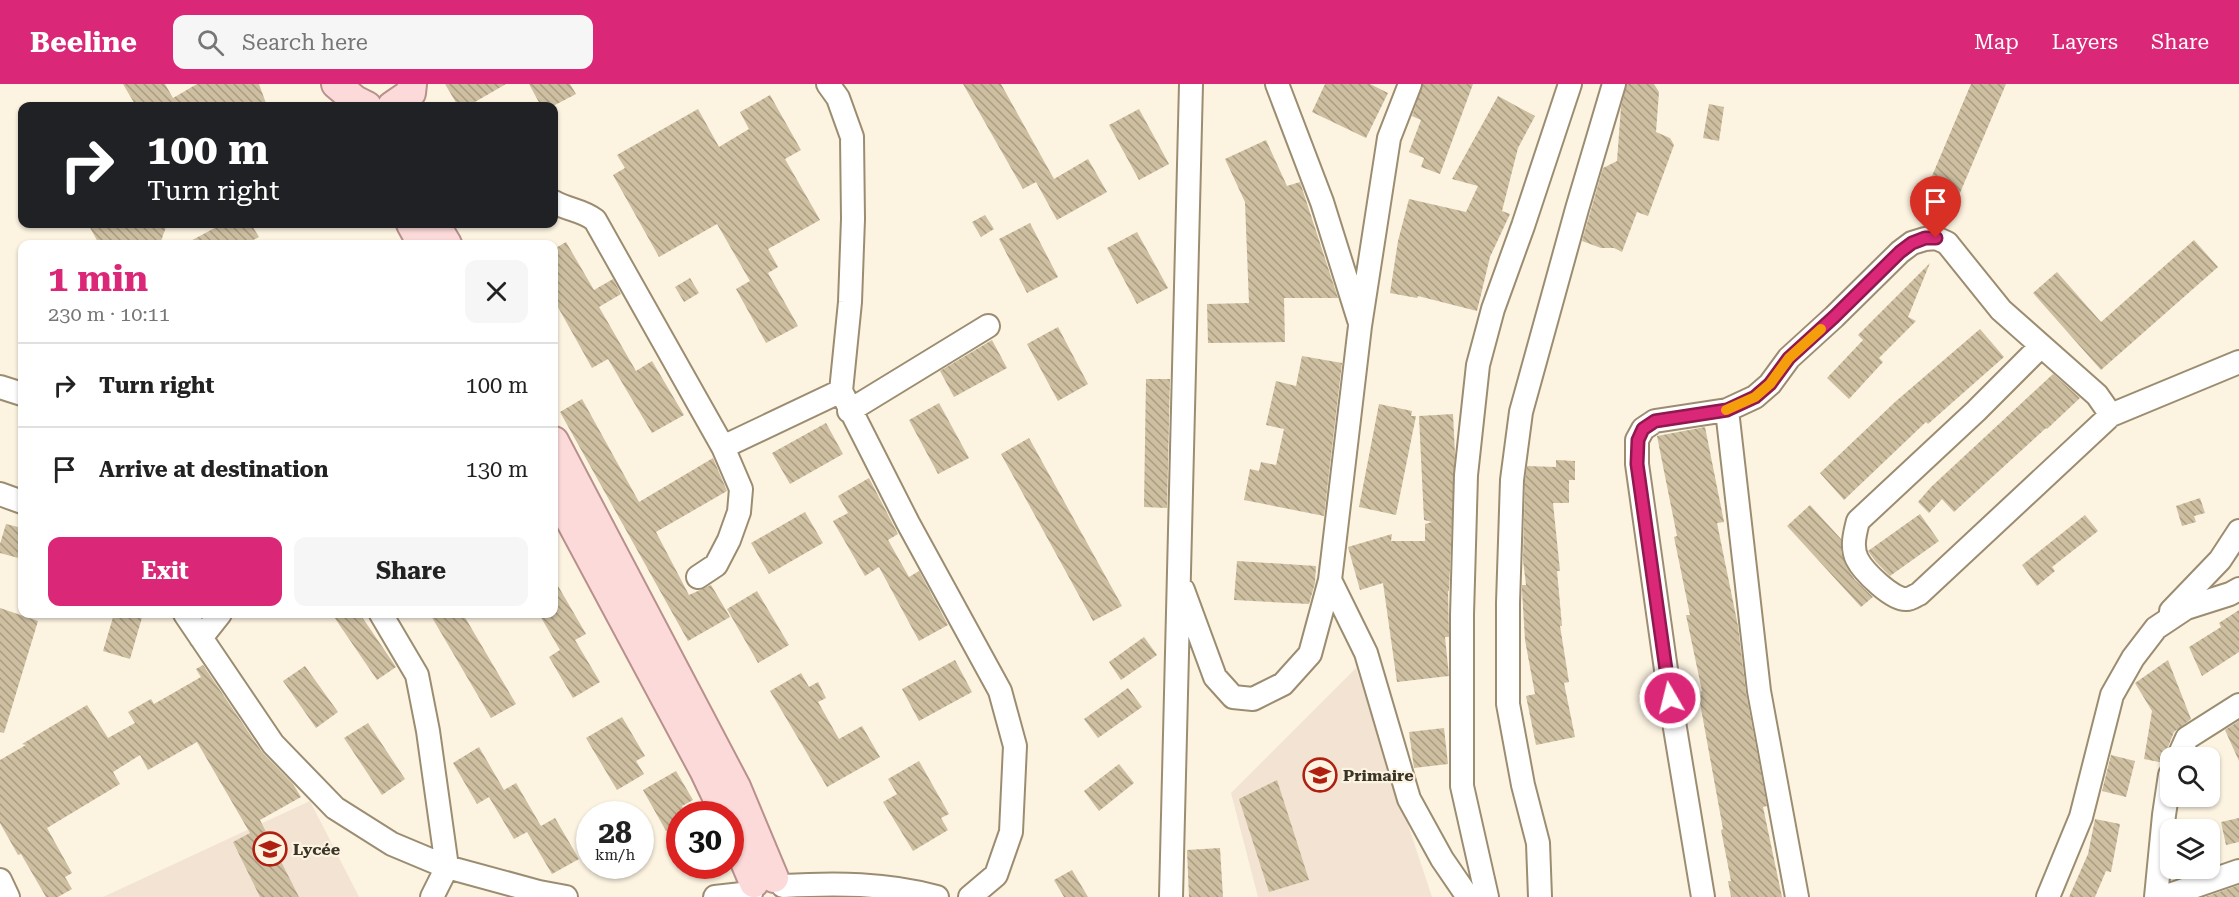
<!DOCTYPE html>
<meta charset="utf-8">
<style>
:root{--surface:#fff;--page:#f6f6f6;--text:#222;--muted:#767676;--line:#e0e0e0;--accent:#db2777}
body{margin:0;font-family:"Roboto Serif",serif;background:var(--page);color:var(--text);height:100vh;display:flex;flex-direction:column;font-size:22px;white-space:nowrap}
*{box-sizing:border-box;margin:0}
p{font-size:20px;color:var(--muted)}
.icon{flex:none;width:33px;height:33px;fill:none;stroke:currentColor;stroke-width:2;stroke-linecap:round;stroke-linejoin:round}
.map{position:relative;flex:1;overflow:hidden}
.details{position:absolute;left:18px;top:156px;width:540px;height:378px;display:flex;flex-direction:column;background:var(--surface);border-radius:12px;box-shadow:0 2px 4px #0004}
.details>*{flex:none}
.hud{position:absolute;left:18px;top:18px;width:540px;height:126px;border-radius:12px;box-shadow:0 2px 4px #0004;background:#202124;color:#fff;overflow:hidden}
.tools{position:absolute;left:2160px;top:663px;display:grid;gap:12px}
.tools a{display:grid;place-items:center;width:60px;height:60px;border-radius:12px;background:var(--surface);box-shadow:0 2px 4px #0004;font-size:30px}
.speed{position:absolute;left:576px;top:717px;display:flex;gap:12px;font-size:30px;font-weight:700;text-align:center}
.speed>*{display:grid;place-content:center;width:78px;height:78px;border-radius:50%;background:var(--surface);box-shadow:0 2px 4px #0004;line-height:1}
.speed small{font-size:15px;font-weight:400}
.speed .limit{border:9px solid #d22;background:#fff;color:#111}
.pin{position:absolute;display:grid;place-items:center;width:51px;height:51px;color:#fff;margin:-62px -26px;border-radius:50% 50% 50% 0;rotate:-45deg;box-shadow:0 0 6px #0007}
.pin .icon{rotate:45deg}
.me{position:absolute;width:66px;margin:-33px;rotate:352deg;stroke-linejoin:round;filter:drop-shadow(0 0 4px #0008)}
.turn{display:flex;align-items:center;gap:21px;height:126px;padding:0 30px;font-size:27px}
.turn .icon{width:78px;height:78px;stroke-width:2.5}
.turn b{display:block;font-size:42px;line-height:51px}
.round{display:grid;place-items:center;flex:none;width:63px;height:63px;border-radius:12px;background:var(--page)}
.summary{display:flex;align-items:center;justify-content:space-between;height:102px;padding:0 30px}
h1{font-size:36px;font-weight:700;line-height:45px;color:var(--accent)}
.action{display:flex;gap:12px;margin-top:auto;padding:12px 30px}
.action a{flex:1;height:69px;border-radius:12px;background:var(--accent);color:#fff;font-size:24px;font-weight:700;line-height:69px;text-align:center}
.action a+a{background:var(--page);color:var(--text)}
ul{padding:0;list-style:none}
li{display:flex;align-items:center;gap:18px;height:84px;padding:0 30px;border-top:2px solid var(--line)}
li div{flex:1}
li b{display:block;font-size:22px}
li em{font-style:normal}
header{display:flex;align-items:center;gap:36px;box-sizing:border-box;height:84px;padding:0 30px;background:var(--accent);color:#fff}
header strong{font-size:28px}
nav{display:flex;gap:33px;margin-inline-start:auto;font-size:21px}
.search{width:420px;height:54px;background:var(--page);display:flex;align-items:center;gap:15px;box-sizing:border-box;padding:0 21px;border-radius:12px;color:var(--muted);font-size:22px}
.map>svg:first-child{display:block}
.education{fill:#f3e3d2}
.building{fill:url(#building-back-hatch)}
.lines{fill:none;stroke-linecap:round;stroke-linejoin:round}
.minor-casing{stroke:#9c8d71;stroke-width:26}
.major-casing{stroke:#b8908c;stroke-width:32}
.minor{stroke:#fff;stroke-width:22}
.major{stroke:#fddada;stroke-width:28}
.route-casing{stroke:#8e194d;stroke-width:15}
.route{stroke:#db2777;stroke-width:10}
.slow{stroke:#f59e0b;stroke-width:10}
.labels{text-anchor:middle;stroke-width:4.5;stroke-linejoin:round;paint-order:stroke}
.poi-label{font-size:16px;font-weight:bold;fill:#3a3428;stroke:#fcf3e1;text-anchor:start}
</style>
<header>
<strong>Beeline</strong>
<div class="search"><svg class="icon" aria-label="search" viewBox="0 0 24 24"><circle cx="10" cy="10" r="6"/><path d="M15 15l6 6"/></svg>Search here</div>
<nav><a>Map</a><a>Layers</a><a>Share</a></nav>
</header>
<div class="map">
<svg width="2239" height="813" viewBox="0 0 2239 813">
<defs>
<pattern id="building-back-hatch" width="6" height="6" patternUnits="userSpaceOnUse" patternTransform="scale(1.5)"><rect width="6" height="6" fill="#cebfa1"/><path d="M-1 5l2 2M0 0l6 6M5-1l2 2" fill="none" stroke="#a89c83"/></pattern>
</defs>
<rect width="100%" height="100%" fill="#fcf3e1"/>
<path class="education" d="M1356 584 1432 813H1258L1231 709Z
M310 717 359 813H103Z"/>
<path class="building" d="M123 0H165L173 14 197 0H259L267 22H136Z
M445 0H506L468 22H458Z
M529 0H570L576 10 553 22H541Z
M963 0H1001L1054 95 1088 75 1107 108 1057 136 1036 98 1023 105Z
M1325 0H1370L1388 9 1366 54 1312 28Z
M1423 0H1473L1440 90 1421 83 1424 74 1409 68 1421 36 1412 32Z
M1627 0H1654L1659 8 1656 48 1670 54 1674 61 1648 132 1637 128 1622 168 1614 164H1601L1582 157 1603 84 1617 77 1621 23Z
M1971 0H2006L1949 135 1917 121 1927 98 1929 99Z
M770 11 801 66 785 75 820 136 768 165 778 183 768 189 798 242 766 259 736 205 750 197 717 140 659 173 613 91 625 84 617 71 698 25 719 63 749 45 740 28Z
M1498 12 1535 32 1518 64 1502 127 1510 130 1490 173 1477 227 1418 212 1417 214 1390 209 1398 157 1409 115 1466 128 1478 102 1452 95Z
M1709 20 1724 23 1719 57 1703 54Z
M1139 25 1169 80 1139 96 1109 41Z
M1266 56 1287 102 1300 98 1338 214H1284L1285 258 1208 259 1207 220 1249 219 1245 118 1225 75Z
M985 131 994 145 981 153 972 138Z
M1030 139 1058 193 1027 209 999 155Z
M88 140H167L160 160H99Z
M222 140H251L259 153 246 160H185Z
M1137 148 1168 204 1137 220 1107 164Z
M2194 156 2218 183 2101 286 2033 209 2057 188 2101 238Z
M566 158 594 206 613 195 621 210 599 223 636 287 652 277 684 331 652 349 608 275 592 284 554 216V165Z
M1930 179 1908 233 1916 237 1879 274 1883 278 1849 315 1827 294 1863 256 1858 251Z
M690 194 699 209 684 218 675 203Z
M1058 243 1088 300 1058 317 1027 260Z
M1980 245 2004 273 1928 340 1926 338 1844 416 1820 389 1895 318Z
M992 256 1007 284 954 313 940 287Z
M1302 272 1342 279 1324 432 1244 416 1250 385 1259 387 1261 378 1276 381 1284 345 1266 341 1276 297 1296 302Z
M2053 290 2080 314 2047 345 2046 344 1954 428 1942 415 1929 429 1918 418 1931 403Z
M1146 295H1170L1167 424 1144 423Z
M582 315 639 418 713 374 727 407 656 448 689 511 711 501 730 533 688 557 560 328Z
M939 319 969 374 938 390 909 336Z
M1379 320 1412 327 1411 332H1416L1396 431 1359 423Z
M1453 330 1455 370 1449 507H1448L1449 553H1445L1449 592 1397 598 1383 499 1360 506 1348 463 1392 450 1391 457H1425V440L1432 438 1424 436 1419 332Z
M826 339 843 370 790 400 772 369Z
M1705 343 1724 438 1717 439 1738 542 1746 609 1767 722 1763 723 1782 813H1731L1728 797H1731L1721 746 1723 745 1698 608 1702 607 1686 531H1690L1674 453 1677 452 1657 352Z
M1029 354 1122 522 1093 537 1001 370Z
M1556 376 1575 377V396H1569V419H1553L1560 487H1557L1562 542H1560L1569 598 1564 599 1575 653 1536 661 1526 612 1535 610 1525 556 1522 506V501H1526L1523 476 1525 397 1527 382 1556 383Z
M869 394 898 450 888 456 909 493 919 487 948 541 919 557 879 483 865 492 833 437 848 429 838 412Z
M2200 414 2205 429 2194 432 2196 438 2182 442 2176 422Z
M1810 421 1841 455V468L1846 482 1855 496 1873 513 1861 523 1787 442Z
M805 428 823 459 769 490 751 459Z
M1920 430 1939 457 1890 492 1876 478 1868 467Z
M2085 431 2098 447 2052 483 2055 487 2037 502 2022 481Z
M6 440 22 444V475L0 469V460Z
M1237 477 1316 482 1315 499 1309 520 1234 516Z
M554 495 586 550 575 556 600 598 573 614 549 573 560 566 539 530H554Z
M757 507 789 561 758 579 727 525Z
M0 524 38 537 4 649 0 648Z
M2239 526V568L2202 592 2189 563 2221 543 2219 539Z
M114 530H143L130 575 103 567Z
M332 530H360L396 583 377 596Z
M430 530H463L516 620 491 634Z
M1144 553 1157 571 1121 596 1109 578Z
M955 576 972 608 919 637 902 605Z
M2168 576 2191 635 2174 648 2166 668 2164 679 2144 675 2152 627 2135 599Z
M203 581 262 668 293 700 301 713 260 736 299 813H260L233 758 250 749 197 658 148 686 140 671 113 688 120 700 47 744 72 789 65 793 72 805 58 813H46L21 770 18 771 0 739V676L26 661 22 660 87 621 108 654 135 639 128 628 151 615 154 620 201 593 196 585Z
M305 582 338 628 316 644 283 597Z
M801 589 809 603 818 598 826 614 818 618 839 655 862 642 880 673 827 703 770 607Z
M1128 604 1142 623 1098 654 1084 635Z
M622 633 645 672 636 677 644 690 617 706 586 654Z
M2239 637V677L2225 646Z
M368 639 405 695 382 711 344 654Z
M1444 644 1448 680 1414 684 1409 648Z
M479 663 504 706 516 699 541 742 555 734 579 775 552 790 527 748 514 755 489 713 477 720 453 679Z
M2111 671 2135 677 2126 713 2102 707Z
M919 677 949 730 941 734 948 746 913 767 883 718 897 710 888 695Z
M1119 680 1134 699 1099 727 1084 707Z
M676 687 693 716 682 722 686 730H680V739L666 747 643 706Z
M1277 696 1309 796 1269 808 1239 715Z
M2239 734V758L2226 761 2221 738Z
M2095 735 2120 740 2111 788 2106 787 2095 813H2069L2088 770Z
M1220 764 1223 813H1189L1187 766Z
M1072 786 1088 813H1064L1054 796Z
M2239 801V813H2205Z"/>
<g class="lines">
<g class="minor-casing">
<path id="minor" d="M828 0 838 14 852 53 853 135 850 218 841 307 908 439 1000 607 1015 662 1011 748 996 791 970 813
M1277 0 1322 118 1359 236
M1410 0 1389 54 1360 242 1330 496 1366 569 1409 715 1442 775 1468 813
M554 118C568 126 582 126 595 136L723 363 841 307
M2041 262 1976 327 1858 437C1855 449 1851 463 1857 475 1863 487 1893 517 1907 515 1911 515 1916 511 1919 510L2111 331 2239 278
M0 303 22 310
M1727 326 1759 607 1797 813
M849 327 988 242
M0 410 22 418
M698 493 716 481 729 456 739 428 741 405 723 363
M1183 506 1215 593 1233 613 1253 615 1283 600 1310 570 1330 496
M2171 527 2220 476 2239 447
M185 530 273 660 335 724 392 760 447 783 539 808 566 813
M381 530 417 591 428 647 447 783 432 813
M201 554 220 530
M2178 674 2187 654 2239 621
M0 796 8 813
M783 802C835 799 887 799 937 813
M715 813 751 809
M1171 813 1191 0
M1487 813 1462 702V531L1466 391 1478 281 1493 225 1523 142 1570 0
M1540 813 1538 759 1523 701 1508 620V519L1512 396 1521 328 1577 125 1614 0
M1703 813 1670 614 1637 380V356L1643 345 1655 337 1727 326 1755 313 1770 300 1789 274 1834 233 1900 168 1912 159 1925 155 1936 154 1947 159 2001 226 2097 311 2111 331
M2048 813 2081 733 2112 611 2133 574 2156 544 2186 524 2230 510 2239 505
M2156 813 2164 731 2170 691
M2164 813 2239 787"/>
</g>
<g class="major-casing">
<path id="major" d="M336 0 355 16 367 22
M392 22 411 9 412 0
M411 140 422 160
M435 140 447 160
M554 357 736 703 774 794
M554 406 705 688 725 730
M730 742 754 799"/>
</g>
<use href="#minor" class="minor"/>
<use href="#major" class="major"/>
</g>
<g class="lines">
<g class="route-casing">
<path id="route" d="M1670 614 1637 380 1638 356 1643 345 1655 337 1727 326 1755 313 1770 300 1789 274 1834 233 1900 168 1912 159 1925 154H1936"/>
</g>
<use href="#route" class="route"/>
<path class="slow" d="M1726 326 1755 313 1770 300 1789 274 1821 245"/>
</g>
<defs>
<g id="school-ring" transform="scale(1.725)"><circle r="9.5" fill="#fcf3e1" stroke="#af2011" stroke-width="1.5"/><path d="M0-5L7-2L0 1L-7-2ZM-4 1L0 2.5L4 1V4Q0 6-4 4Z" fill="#af2011"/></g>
</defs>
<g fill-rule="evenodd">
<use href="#school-ring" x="1320" y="691"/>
<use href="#school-ring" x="270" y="765"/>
</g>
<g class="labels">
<g class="poi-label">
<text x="1343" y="697">Primaire</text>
<text x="293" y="771">Lycée</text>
</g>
</g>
</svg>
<div class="tools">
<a><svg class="icon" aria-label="search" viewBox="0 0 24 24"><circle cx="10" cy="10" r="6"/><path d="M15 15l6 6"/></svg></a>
<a><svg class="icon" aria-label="layers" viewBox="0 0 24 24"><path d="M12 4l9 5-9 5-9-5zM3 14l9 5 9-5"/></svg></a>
</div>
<div class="speed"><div>28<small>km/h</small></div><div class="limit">30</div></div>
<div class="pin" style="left:1936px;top:154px;background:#d93025"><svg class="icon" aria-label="arrive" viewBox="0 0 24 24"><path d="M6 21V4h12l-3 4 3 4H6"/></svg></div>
<svg class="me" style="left:1670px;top:614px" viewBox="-20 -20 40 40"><circle r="17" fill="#db2777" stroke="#fff" stroke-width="3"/><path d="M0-11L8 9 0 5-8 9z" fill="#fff"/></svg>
<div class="hud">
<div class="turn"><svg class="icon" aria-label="right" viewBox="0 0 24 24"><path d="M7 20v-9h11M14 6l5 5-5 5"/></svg><div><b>100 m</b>Turn right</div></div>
</div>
<section class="details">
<div class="summary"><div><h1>1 min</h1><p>230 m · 10:11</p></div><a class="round"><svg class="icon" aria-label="close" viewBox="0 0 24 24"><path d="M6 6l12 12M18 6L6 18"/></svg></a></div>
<ul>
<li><svg class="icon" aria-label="right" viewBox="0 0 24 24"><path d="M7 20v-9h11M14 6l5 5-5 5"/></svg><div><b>Turn right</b></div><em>100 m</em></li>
<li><svg class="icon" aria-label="arrive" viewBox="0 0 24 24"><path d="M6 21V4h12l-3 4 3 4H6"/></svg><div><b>Arrive at destination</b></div><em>130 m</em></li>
</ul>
<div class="action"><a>Exit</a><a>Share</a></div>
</section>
</div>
